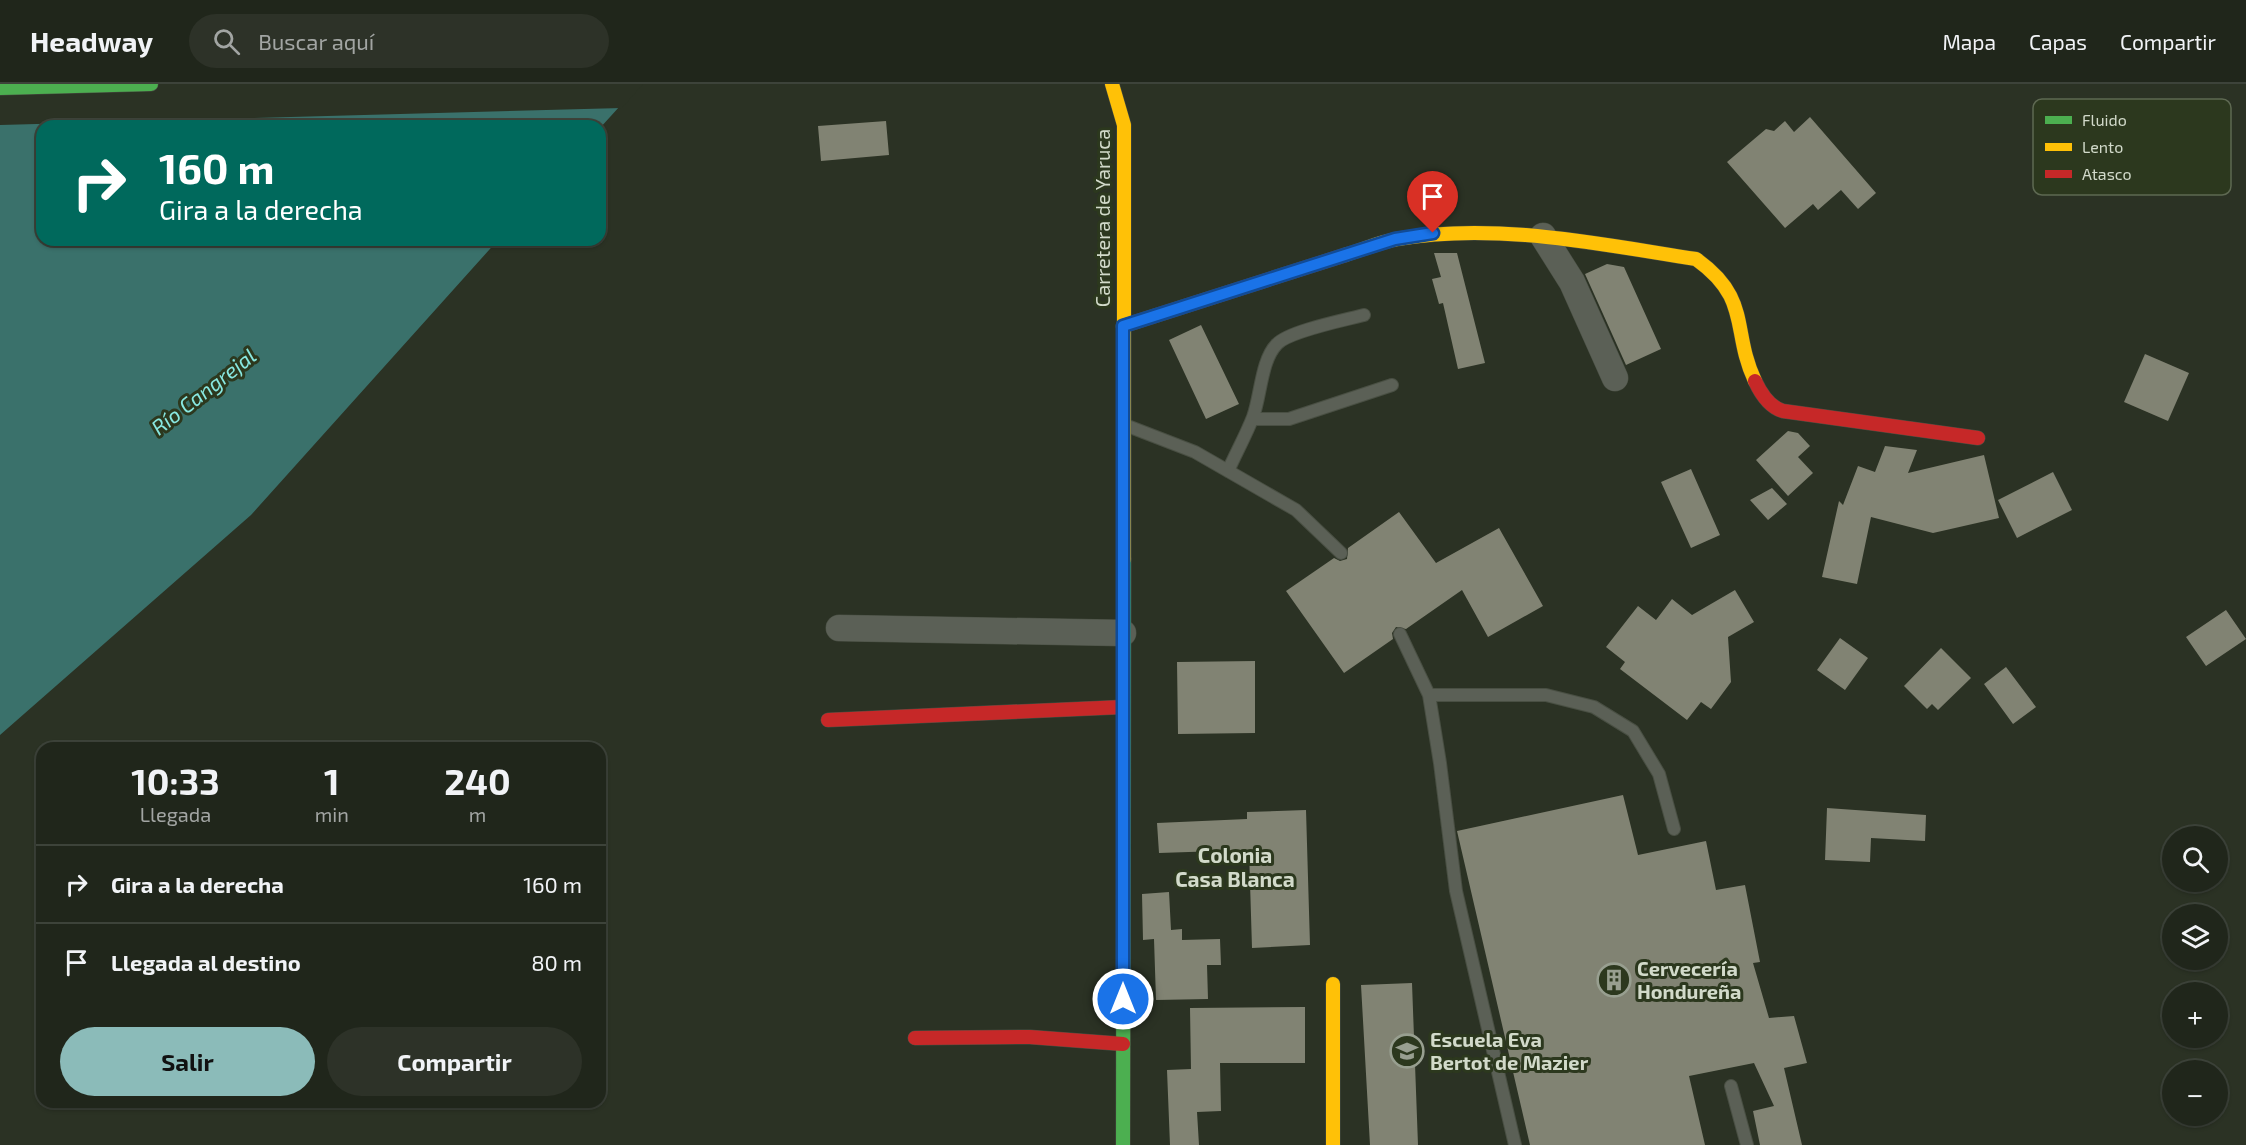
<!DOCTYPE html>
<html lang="es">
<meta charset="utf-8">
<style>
:root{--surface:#20261b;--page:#2d3228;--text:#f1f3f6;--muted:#a2a5a3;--line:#3d433a;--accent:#8bbbb9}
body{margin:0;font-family:"Exo 2",sans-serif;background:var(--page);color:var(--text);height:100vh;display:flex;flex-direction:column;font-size:22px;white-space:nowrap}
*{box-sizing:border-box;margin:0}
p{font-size:20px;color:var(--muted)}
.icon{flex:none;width:33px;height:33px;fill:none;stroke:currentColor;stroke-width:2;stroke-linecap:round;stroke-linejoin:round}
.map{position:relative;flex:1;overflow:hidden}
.panel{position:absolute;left:36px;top:658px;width:570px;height:366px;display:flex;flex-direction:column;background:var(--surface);border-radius:18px;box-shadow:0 2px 4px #0004,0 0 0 2px var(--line)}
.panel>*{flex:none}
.guide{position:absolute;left:36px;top:36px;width:570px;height:126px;border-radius:18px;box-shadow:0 2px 4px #0004,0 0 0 2px var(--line);background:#00695c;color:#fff;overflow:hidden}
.fabs{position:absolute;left:2162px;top:742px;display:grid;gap:12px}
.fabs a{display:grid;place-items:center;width:66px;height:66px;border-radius:50%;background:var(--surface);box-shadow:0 2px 4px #0004,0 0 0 2px var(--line);font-size:30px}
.pin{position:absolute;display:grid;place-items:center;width:51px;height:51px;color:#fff;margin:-62px -26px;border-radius:50% 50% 50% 0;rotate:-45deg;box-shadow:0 0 6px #0007}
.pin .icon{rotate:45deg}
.me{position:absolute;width:66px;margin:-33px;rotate:0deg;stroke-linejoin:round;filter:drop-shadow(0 0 4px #0008)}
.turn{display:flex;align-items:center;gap:21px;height:126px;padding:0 24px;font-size:27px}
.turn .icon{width:78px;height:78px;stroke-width:2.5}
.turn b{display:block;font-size:42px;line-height:51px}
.eta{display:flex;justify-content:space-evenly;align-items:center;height:102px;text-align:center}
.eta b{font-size:36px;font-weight:700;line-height:42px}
.action{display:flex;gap:12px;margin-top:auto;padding:12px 24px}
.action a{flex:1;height:69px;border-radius:36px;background:var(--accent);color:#111;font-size:24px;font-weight:700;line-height:69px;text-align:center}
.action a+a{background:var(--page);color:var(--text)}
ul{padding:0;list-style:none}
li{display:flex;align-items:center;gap:18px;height:78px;padding:0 24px;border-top:2px solid var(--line)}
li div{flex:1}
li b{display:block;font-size:22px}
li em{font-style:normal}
header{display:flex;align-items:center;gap:36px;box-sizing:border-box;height:84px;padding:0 30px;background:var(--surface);border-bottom:2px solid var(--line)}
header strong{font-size:28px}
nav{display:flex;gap:33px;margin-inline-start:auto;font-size:21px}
.search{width:420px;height:54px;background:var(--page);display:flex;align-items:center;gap:15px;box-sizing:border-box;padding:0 21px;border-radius:33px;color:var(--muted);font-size:22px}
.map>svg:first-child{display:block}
.water{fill:#3a716b}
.pier{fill:#2b3224}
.building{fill:#818373}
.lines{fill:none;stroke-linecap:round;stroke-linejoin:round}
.lane-casing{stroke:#494f43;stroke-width:14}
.street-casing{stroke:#494f43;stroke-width:27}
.fast-casing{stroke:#494f43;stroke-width:15}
.slow-casing{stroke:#494f43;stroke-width:15}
.jam-casing{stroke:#494f43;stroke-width:15}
.lane{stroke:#5b6056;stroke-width:12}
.street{stroke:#5b6056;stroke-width:26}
.fast{stroke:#4caf50;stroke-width:14}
.slow{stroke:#ffc107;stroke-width:14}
.jam{stroke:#c62828;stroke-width:14}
.route-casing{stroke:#114b97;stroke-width:15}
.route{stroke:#1a73e8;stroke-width:10}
.labels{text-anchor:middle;stroke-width:6;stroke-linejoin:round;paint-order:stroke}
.street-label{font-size:20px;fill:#d2daca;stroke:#2c381e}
.poi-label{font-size:20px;font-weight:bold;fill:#d2daca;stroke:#2c381e;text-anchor:start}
.water-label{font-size:21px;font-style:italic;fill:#88e8e1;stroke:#2c381e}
.neighbourhood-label{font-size:21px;font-weight:bold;fill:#d2daca;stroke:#2c381e}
.key{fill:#2c381e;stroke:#5e6952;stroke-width:1.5}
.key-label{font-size:16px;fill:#d2daca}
</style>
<header>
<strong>Headway</strong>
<div class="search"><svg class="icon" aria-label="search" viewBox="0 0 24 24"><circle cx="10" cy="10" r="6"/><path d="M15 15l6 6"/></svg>Buscar aquí</div>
<nav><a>Mapa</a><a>Capas</a><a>Compartir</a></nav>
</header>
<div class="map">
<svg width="2246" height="1061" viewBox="0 0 2246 1061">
<rect width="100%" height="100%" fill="#2b3224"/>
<path class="water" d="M0 0H640L600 44 42 42V156H498L251 431 0 651Z"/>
<path class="pier" d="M0 0H643L622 24 0 41Z"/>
<path class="building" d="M1810 33 1876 109 1858 125 1841 106 1818 126 1813 120 1785 144 1727 78 1766 45 1774 47 1785 37 1794 48Z
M886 37 889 71 821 77 818 42Z
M1434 169H1457L1485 279 1458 285 1443 219 1439 220 1432 195 1441 193Z
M1607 180 1624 183 1661 265 1626 281 1585 190Z
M1201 241 1239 320 1206 335 1169 256Z
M2145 270 2189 289 2168 337 2124 318Z
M1788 347 1798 349 1810 362 1798 373 1813 389 1788 412 1756 376Z
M1885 362 1917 366 1908 389 1984 371 1999 434 1933 449 1871 433 1857 500 1822 493 1839 417 1843 421 1858 382 1875 388Z
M1691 385 1720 451 1691 464 1661 398Z
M2053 388 2072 426 2017 454 1998 416Z
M1772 404 1787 420 1768 436 1750 416Z
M1399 428 1436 479 1499 444 1543 522 1488 553 1462 506 1406 545 1396 543 1392 549 1393 555 1344 589 1286 507 1334 474 1340 477 1347 475 1348 464Z
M1735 506 1754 538 1728 553 1731 598 1711 625 1701 618 1687 636 1620 585 1625 578 1606 563 1638 522 1656 536 1672 515 1692 531Z
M2226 526 2246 555 2206 582 2186 553Z
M1840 554 1868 574 1845 606 1817 586Z
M1941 564 1971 594 1938 626 1932 620 1927 625 1904 602Z
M1255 577V649L1178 650 1177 578Z
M2006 583 2036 623 2013 640 1984 600Z
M1623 711 1638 771 1706 757 1716 806 1745 801 1760 878 1753 879 1769 934 1794 932 1807 979 1784 984 1802 1061H1760L1753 1027 1774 1022 1754 979 1689 992 1705 1061H1530L1457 747Z
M1827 724 1926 731 1925 757 1871 754 1870 778 1825 776Z
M1306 726 1310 861 1252 864 1249 766 1159 769 1157 739 1247 735V728Z
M1169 808 1171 846 1182 845V856L1220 855 1221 881H1207L1208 915 1156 916 1154 855 1143 856 1142 810Z
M1412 899 1418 1061H1370L1361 901Z
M1305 923V979H1220L1221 1027 1197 1028 1199 1061H1170L1167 986 1191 985 1190 924Z"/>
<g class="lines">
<g class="lane-casing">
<path id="lane" d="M1253 335H1289L1392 301
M1125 341 1195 368 1296 426 1341 469
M1228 387C1236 369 1246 351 1253 333 1261 311 1261 276 1277 260 1289 247 1345 236 1364 231
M1400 550 1429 611 1440 679 1456 807 1515 1061
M1429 611H1546L1594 623 1633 647 1659 690 1674 745
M1731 1002 1747 1061"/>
</g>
<g class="street-casing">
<path id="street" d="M1543 152 1572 198 1615 294
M839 544 1123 549"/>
</g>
<g class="fast-casing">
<path id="fast" d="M0 4 151 0
M1123 1061 1124 475"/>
</g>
<g class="slow-casing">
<path id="slow" d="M1112 0 1124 41V475
M1345 171C1362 166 1380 158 1397 155 1496 138 1598 160 1696 175 1752 215 1731 246 1755 297
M1333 900V1061"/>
</g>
<g class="jam-casing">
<path id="jam" d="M1123 242 1345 171
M1755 297C1761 310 1769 323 1783 327L1978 354
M828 636 1123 623
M915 954 1030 953 1123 960"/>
</g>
<use href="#lane" class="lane"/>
<use href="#street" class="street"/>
<use href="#fast" class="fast"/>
<use href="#slow" class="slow"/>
<use href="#jam" class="jam"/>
</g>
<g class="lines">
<g class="route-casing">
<path id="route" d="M1123 915V242L1395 155 1433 149"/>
</g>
<use href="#route" class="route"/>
</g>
<defs>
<g id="building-ring" transform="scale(1.725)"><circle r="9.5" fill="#2c381e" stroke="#989f90" stroke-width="1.5"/><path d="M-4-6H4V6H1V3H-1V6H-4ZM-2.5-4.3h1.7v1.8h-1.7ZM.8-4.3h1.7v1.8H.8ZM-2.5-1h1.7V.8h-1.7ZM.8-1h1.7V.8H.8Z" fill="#989f90"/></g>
<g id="school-ring" transform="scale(1.725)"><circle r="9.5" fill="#2c381e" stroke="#989f90" stroke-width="1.5"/><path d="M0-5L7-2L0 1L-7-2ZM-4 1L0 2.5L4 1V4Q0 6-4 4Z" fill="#989f90"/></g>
</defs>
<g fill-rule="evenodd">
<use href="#building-ring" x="1614" y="896"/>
<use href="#school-ring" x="1407" y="967"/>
</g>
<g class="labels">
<g class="street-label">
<text transform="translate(1103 134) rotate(-90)" y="7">Carretera de Yaruca</text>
</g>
<g class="poi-label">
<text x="1637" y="892">Cervecería<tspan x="1637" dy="23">Hondureña</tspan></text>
<text x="1430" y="963">Escuela Eva<tspan x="1430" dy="23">Bertot de Mazier</tspan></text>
</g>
<g class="water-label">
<text transform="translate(204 308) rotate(-38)" y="7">Río Cangrejal</text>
</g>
<g class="neighbourhood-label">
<text x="1235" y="779">Colonia<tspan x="1235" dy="24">Casa Blanca</tspan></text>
</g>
</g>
<rect x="2033" y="15" width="198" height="96" rx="9" class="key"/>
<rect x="2045" y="32" width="27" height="8" fill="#4caf50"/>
<rect x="2045" y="59" width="27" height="8" fill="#ffc107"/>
<rect x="2045" y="86" width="27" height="8" fill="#c62828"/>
<g class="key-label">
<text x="2082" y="42">Fluido</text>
<text x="2082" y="69">Lento</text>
<text x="2082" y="96">Atasco</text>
</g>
</svg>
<div class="fabs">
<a><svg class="icon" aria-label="search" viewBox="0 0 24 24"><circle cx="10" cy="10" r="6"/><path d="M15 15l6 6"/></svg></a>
<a><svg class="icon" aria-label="layers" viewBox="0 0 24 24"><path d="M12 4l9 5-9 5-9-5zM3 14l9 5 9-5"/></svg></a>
<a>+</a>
<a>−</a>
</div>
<div class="pin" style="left:1433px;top:149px;background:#d93025"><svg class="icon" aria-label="arrive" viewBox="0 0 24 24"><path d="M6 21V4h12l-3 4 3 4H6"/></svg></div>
<svg class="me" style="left:1123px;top:915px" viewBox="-20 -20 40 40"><circle r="17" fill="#1a73e8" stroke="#fff" stroke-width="3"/><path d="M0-11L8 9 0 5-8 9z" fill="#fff"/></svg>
<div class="guide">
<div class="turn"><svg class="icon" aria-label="right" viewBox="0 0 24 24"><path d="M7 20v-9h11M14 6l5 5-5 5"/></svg><div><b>160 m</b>Gira a la derecha</div></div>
</div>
<section class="panel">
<div class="eta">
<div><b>10:33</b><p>Llegada</p></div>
<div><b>1</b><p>min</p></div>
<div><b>240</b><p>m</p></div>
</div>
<ul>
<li><svg class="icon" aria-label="right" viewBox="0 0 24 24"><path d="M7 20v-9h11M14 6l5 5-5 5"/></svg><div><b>Gira a la derecha</b></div><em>160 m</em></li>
<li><svg class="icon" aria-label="arrive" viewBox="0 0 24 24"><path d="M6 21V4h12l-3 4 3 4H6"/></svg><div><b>Llegada al destino</b></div><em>80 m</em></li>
</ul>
<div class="action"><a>Salir</a><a>Compartir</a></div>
</section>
</div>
